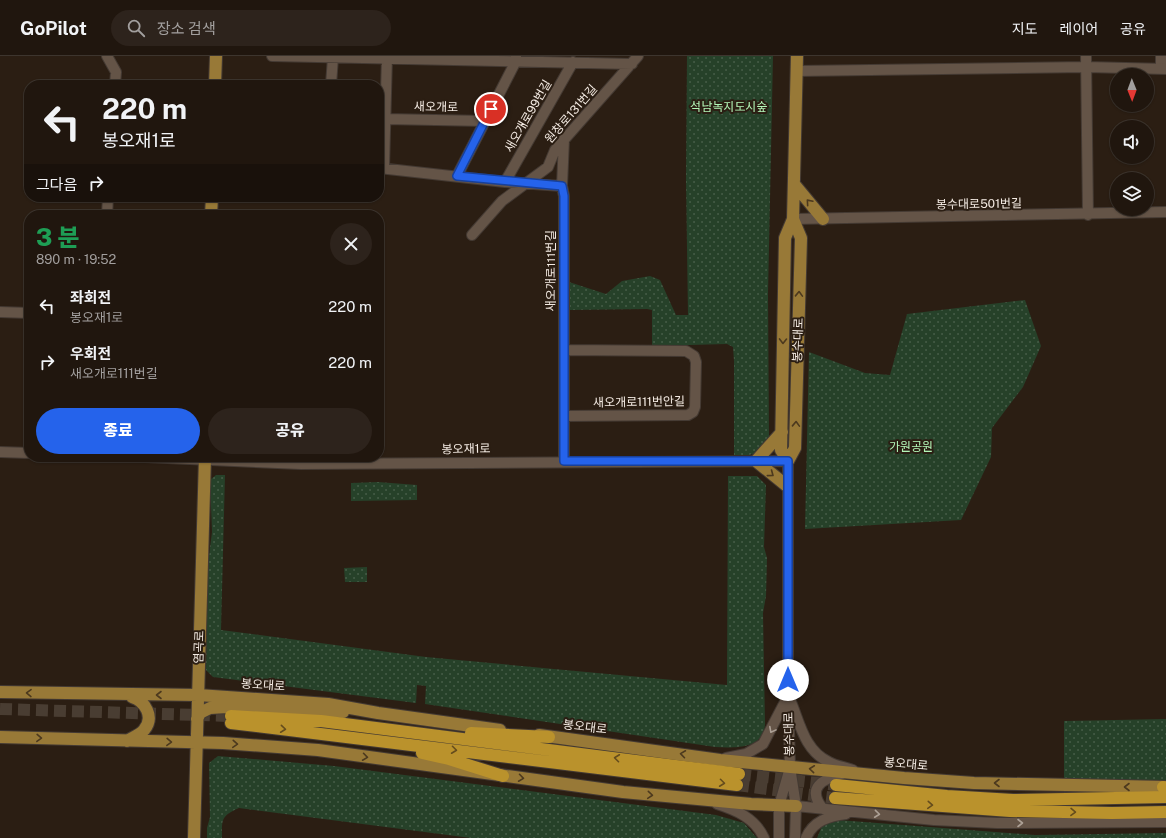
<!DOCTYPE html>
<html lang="ko">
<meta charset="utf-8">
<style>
:root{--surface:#20160e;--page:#2d231c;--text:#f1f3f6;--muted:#a29f9e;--line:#3d352e;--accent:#2563eb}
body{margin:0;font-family:"Public Sans","Noto Sans KR",sans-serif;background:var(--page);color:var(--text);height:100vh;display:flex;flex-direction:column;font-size:15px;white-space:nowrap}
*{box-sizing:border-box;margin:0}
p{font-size:13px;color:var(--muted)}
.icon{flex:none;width:22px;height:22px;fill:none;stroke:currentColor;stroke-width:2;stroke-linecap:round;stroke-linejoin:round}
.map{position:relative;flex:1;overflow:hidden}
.details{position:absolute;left:24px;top:154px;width:360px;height:252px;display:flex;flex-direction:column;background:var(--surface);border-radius:16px;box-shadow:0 1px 3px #0004,0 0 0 1px var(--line)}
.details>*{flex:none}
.top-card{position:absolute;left:24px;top:24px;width:360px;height:122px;border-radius:16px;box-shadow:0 1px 3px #0004,0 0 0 1px var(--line);background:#20160e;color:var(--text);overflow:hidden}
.needle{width:26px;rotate:179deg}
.buttons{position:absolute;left:1110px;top:12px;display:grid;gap:8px}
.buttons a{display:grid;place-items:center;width:44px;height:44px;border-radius:50%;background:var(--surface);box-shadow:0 1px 3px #0004,0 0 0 1px var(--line);font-size:20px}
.pin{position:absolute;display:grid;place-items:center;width:34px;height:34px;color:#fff;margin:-17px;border:2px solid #fff;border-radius:50%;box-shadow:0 1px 4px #0007}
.me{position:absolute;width:44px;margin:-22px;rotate:0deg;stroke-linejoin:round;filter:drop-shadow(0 0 3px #0008)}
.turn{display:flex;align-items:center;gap:14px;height:84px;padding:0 12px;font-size:18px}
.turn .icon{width:52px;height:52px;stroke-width:2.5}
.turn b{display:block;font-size:28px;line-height:34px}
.then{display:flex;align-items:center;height:38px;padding:0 12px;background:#0003;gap:8px;font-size:15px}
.round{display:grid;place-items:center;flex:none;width:42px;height:42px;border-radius:21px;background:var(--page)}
.overview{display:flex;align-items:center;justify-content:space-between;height:68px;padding:0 12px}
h1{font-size:24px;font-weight:800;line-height:30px;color:#1e9e55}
.cta{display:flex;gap:8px;margin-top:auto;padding:8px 12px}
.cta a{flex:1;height:46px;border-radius:24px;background:var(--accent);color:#fff;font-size:16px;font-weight:800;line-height:46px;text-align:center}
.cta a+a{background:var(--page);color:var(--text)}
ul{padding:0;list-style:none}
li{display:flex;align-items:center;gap:12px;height:56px;padding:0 12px}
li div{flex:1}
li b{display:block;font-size:15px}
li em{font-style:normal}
header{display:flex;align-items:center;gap:24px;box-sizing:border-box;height:56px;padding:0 20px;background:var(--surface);border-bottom:1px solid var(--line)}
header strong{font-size:19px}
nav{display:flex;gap:22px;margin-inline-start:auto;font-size:14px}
.search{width:280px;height:36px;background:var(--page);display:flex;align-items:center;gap:10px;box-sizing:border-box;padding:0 14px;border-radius:22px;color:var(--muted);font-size:15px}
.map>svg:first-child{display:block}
.grass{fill:url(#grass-dots)}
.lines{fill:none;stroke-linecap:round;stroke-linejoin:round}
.highway-tunnel{stroke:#493d32;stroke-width:12;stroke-dasharray:12 6;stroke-linecap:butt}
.minor-casing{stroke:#443a33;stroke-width:12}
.major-casing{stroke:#443a33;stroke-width:14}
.highway-casing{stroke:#443a33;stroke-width:14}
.minor{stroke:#645447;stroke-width:10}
.major{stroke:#987937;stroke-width:12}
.highway{stroke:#ba922c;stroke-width:12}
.oneway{stroke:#4c391e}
.oneway2{stroke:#644c1d}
.oneway3{stroke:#aca095}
.route-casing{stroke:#184099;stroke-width:10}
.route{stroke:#2563eb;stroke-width:7}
.labels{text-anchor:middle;stroke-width:4;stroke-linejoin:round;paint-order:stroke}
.street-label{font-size:12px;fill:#f4ebe3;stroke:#2b1e13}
.park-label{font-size:12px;fill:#b3f6b8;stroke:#2b1e13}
</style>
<header>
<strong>GoPilot</strong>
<div class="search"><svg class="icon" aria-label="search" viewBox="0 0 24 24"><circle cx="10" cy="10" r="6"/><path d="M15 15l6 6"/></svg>장소 검색</div>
<nav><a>지도</a><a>레이어</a><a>공유</a></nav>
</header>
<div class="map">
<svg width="1166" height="782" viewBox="0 0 1166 782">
<defs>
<pattern id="grass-dots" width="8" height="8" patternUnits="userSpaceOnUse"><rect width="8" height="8" fill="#264129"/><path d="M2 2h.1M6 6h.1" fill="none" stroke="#465d48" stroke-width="1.8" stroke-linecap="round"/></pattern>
</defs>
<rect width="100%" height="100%" fill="#2b1e13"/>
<path class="grass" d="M687 0H773L768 238 769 383 760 396 749 399H734V305L733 291 727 288 652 290V254L647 253 570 254 569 226 606 238 622 225 650 220 660 224 676 259H688L686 124Z
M1025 244 1041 290 1023 331 992 372 991 401 961 464 805 473 809 296 865 317 890 319 907 258Z
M216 419H225L221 574 426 601 727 629 728 420H757L766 429 764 491 767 502 766 540 763 557 765 668C764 693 735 692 715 691L425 648 426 630 417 629 416 647 213 621 206 614 208 508 212 476 210 424Z
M378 426 417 429V444L351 445V427Z
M367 511V526H345L344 512Z
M1166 663V725H1099L1064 722V665Z
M218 700 334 710 716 759 744 767 757 782H471L239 752C221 760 222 763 222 782H207V772L210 761 209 707Z
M825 763 1035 779 1166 777V782H817Z"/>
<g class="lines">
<path class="highway-tunnel" d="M0 653 231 660
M739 718 836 729
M737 729 835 742"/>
<g class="minor-casing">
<path id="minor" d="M107 0 116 16 115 29
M272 0 632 8
M1086 0 1088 159
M1161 0V12
M796 15 1086 11 1166 13
M331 29 333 1
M385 63 485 65
M564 83 562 130 564 140V405
M379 112 505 126 562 130
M384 112 387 0
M457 120 516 5V0
M505 126 573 6
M107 159 108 141
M793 163 1166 156
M472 179 502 145 548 111 555 94 638 0
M0 256 29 257
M564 360 688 359 693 356 695 351 696 306 694 300 686 295 564 294
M0 396 29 397
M145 401 301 408 788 405V639L790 711 796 750 795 782
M791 646C800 668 805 695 829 706 836 710 845 711 853 714
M726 702 746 698 763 688 787 642
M717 748C736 754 755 762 764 782
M796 750 934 764 997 767 1166 766
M823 753C806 732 822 723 842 718
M779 782V750L789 715
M806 782C813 765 829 760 846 758"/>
</g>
<g class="major-casing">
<path id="major" d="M215 29 216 0
M794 128 823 163
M211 159 212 141
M793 163 801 182 795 392 788 405 781 394 785 182 793 163 797 0
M782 376 756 405 787 430
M0 636 198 639 328 648 378 657 500 674
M197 663 200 657 210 652 227 651 343 656
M539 679 720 704 904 722 974 727 1166 731
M0 681 223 687 318 694 623 736 751 748 796 750
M127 685C133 681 140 679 144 674 155 661 145 645 132 641
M194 782 205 401"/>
</g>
<g class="highway-casing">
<path id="highway" d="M231 660 321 665 739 718
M231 667 737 729
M471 677 549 681
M422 697 449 703 503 720
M836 729 947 740 1013 744 1166 741
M1163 731 1166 732
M835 742 1010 755 1112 757 1166 756"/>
</g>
<use href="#minor" class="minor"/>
<use href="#major" class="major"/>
<use href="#highway" class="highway"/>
</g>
<defs><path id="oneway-chevron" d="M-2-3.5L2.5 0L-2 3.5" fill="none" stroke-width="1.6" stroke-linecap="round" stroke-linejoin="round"/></defs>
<g class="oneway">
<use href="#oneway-chevron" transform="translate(809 146) rotate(-131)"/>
<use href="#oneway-chevron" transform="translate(799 238) rotate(-88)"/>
<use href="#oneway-chevron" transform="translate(783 285) rotate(91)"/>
<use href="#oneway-chevron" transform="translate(796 368) rotate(-88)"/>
<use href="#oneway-chevron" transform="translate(771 418) rotate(37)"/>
<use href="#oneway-chevron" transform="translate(29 637) rotate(-179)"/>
<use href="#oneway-chevron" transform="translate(159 639) rotate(-180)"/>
<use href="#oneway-chevron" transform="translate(39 682) rotate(2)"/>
<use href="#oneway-chevron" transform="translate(169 686) rotate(2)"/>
<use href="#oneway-chevron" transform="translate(235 688) rotate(4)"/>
<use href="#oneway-chevron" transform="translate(683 698) rotate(-172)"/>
<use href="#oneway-chevron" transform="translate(365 701) rotate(8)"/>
<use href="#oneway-chevron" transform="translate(812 713) rotate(-174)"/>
<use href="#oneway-chevron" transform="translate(521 722) rotate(8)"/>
<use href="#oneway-chevron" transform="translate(997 727) rotate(-180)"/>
<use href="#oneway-chevron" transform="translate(1127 731) rotate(-180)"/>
<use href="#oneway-chevron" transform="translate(650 739) rotate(5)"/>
</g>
<g class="oneway2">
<use href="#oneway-chevron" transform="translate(283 673) rotate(6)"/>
<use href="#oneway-chevron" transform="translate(454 694) rotate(7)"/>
<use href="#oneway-chevron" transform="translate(617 702) rotate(-173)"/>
<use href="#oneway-chevron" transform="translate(722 727) rotate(7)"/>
<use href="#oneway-chevron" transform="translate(930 749) rotate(4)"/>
<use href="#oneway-chevron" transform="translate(1073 756) rotate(1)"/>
</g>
<g class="oneway3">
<use href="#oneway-chevron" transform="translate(772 674) rotate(118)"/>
<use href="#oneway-chevron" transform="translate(877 758) rotate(6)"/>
<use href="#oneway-chevron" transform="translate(1020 767)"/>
</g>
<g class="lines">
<g class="route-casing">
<path id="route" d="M491 53 457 120 562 130 564 140V405H788V624"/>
</g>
<use href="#route" class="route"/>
</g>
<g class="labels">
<g class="street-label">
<text transform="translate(436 51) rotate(1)" y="4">새오개로</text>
<text transform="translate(571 58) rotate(-49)" y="4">원창로131번길</text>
<text transform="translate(528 60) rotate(-60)" y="4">새오개로99번길</text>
<text transform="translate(979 148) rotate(-1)" y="4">봉수대로501번길</text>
<text transform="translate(551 215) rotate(-90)" y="4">새오개로111번길</text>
<text transform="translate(798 284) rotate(-88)" y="4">봉수대로</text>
<text transform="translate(639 346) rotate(-1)" y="4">새오개로111번안길</text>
<text transform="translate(466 393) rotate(-1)" y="4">봉오재1로</text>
<text transform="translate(199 591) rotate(-88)" y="4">염곡로</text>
<text transform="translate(263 629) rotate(4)" y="4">봉오대로</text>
<text transform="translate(585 671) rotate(7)" y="4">봉오대로</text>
<text transform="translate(789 678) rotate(-91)" y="4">봉수대로</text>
<text transform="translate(906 708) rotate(5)" y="4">봉오대로</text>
</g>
<g class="park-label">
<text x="729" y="55">석남녹지도시숲</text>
<text x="911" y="395">가원공원</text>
</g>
</g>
</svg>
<div class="buttons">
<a><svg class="needle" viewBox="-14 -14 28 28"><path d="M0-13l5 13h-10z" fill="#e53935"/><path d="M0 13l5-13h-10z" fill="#a29f9e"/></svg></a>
<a><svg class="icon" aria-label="sound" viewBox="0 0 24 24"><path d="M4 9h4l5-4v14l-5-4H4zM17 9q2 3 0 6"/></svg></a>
<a><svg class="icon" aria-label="layers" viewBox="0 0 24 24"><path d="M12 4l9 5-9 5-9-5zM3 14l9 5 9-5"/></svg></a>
</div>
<div class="pin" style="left:491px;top:53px;background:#d93025"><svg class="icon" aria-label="arrive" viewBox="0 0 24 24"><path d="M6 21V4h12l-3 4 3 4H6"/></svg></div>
<svg class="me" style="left:788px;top:624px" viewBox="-20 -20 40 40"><circle r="19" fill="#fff"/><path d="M0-13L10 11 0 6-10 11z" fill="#2563eb"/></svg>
<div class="top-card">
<div class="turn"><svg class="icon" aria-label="left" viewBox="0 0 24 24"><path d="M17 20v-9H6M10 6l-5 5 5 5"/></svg><div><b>220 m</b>봉오재1로</div></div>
<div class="then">그다음<svg class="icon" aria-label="right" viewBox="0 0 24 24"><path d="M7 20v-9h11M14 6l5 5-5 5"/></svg></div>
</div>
<section class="details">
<div class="overview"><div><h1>3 분</h1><p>890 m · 19:52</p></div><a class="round"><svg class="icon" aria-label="close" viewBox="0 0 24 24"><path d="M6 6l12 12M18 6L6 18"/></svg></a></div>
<ul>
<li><svg class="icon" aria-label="left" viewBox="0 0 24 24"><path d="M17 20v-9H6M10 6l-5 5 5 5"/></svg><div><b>좌회전</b><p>봉오재1로</p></div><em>220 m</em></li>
<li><svg class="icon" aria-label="right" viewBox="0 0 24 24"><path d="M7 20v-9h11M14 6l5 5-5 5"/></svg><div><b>우회전</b><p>새오개로111번길</p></div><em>220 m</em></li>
</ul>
<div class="cta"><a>종료</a><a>공유</a></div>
</section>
</div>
